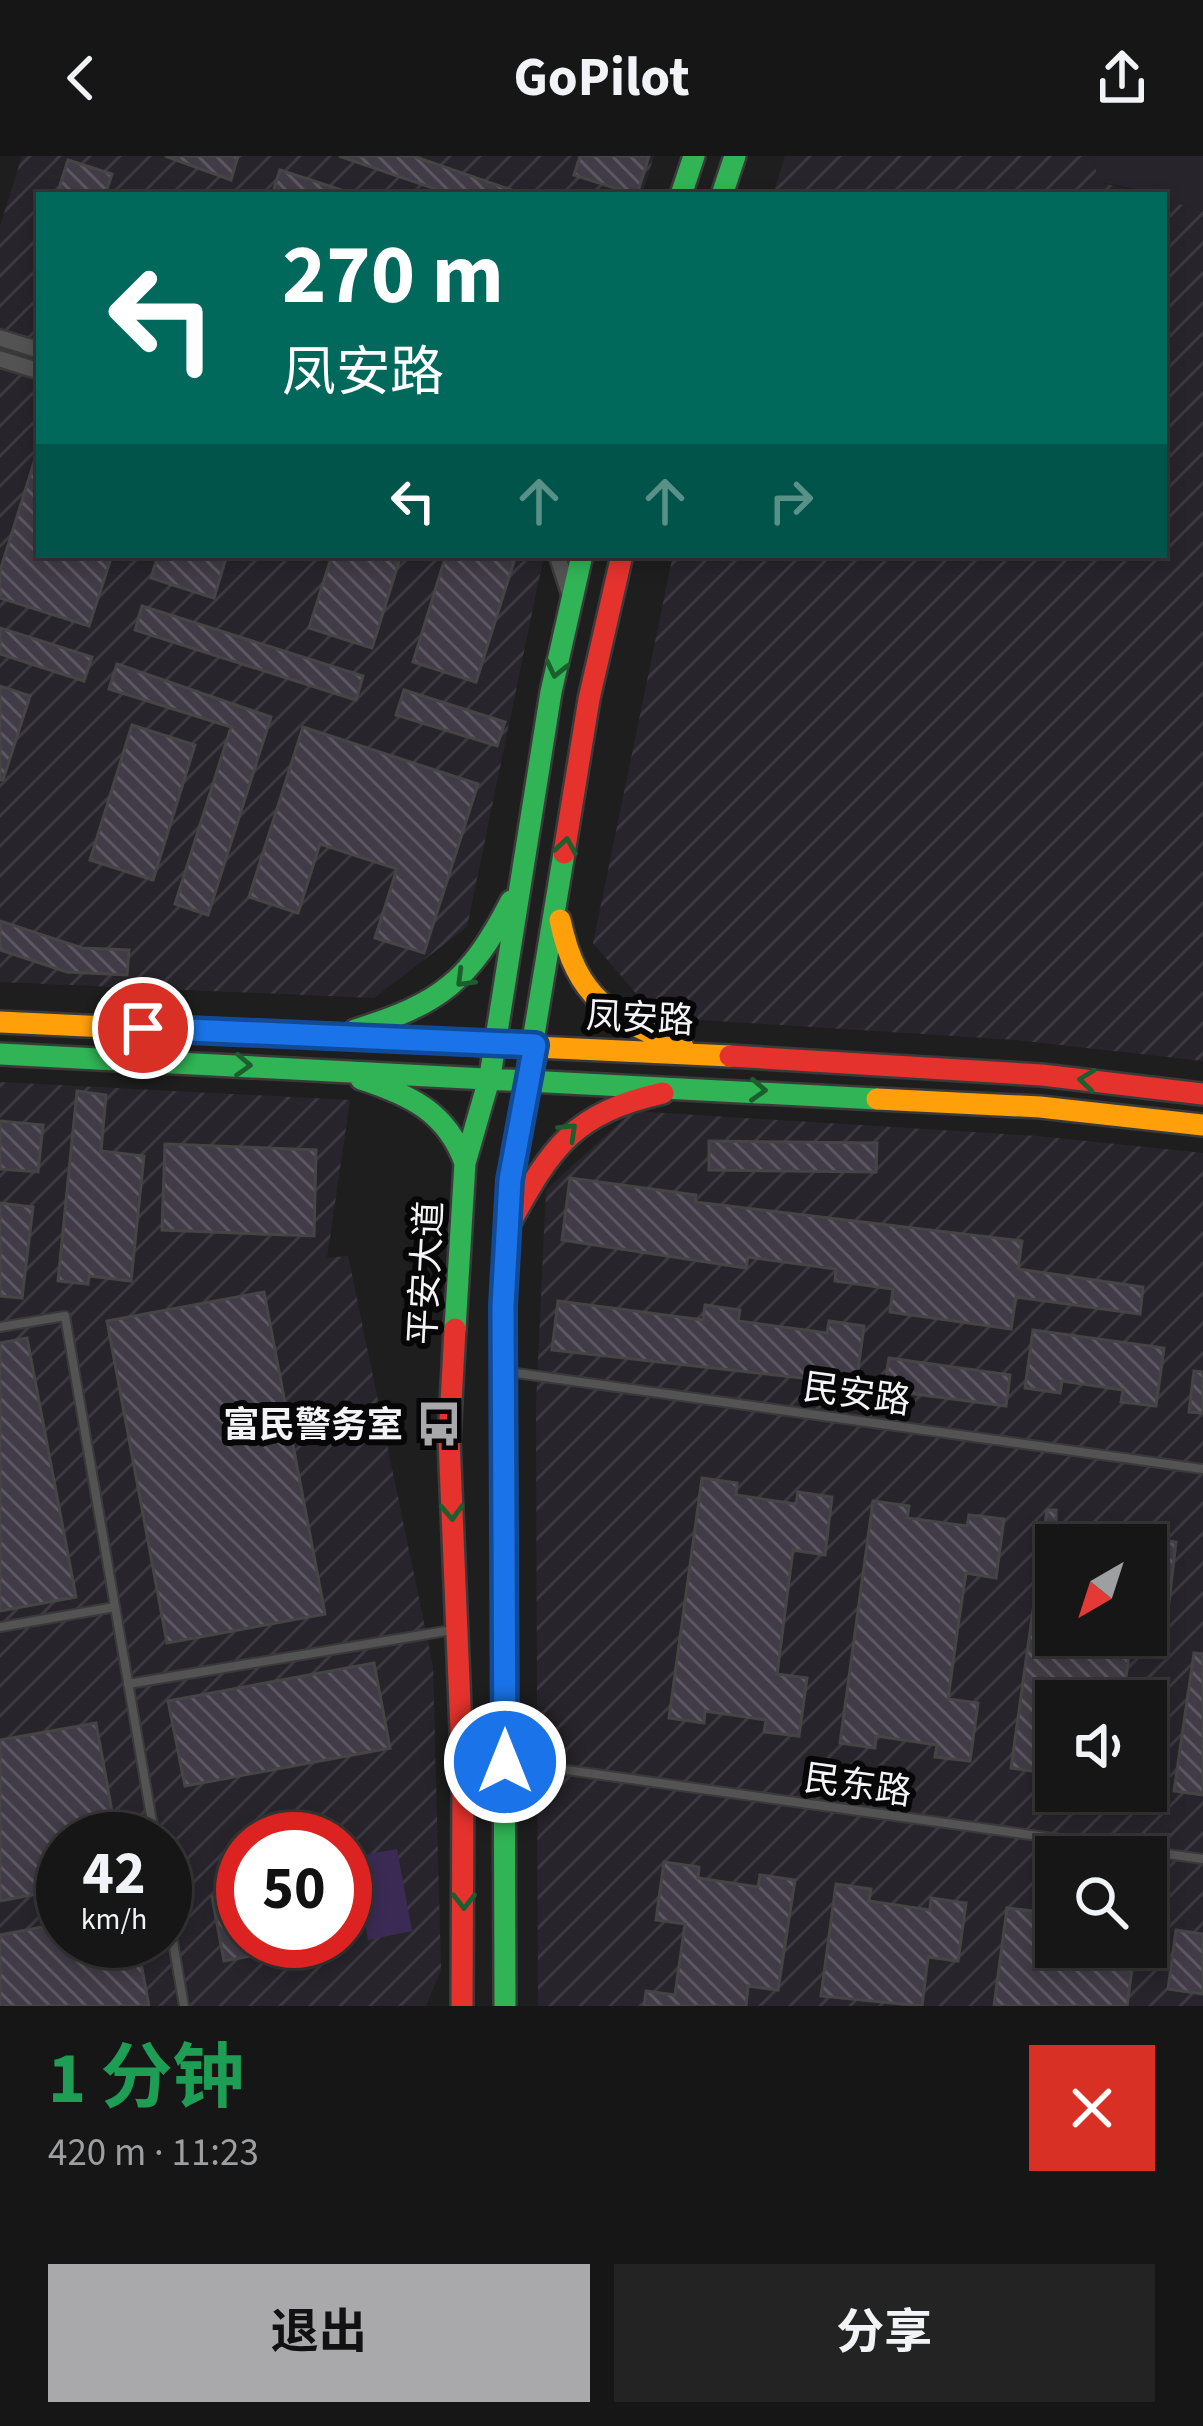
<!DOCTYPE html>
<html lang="zh">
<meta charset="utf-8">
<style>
:root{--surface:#161616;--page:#232323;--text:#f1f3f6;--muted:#9e9fa1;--line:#353535;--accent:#a9a8aa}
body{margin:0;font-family:"Source Sans 3","Noto Sans SC",sans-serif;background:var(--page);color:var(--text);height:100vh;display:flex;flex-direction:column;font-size:45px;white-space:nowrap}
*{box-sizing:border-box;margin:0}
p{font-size:39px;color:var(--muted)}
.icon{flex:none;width:66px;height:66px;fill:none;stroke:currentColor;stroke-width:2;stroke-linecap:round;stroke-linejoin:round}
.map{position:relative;height:1850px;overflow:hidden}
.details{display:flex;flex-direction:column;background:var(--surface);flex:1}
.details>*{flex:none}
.top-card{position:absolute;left:36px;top:36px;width:1131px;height:366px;border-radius:0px;box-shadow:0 6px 18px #0003,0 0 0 3px var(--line);background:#00695c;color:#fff;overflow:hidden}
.needle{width:78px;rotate:219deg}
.controls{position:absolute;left:1035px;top:1368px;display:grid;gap:24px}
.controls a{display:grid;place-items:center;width:132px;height:132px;border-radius:0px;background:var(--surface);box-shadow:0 6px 18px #0003,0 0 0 3px var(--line);font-size:60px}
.speed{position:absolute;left:36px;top:1656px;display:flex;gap:24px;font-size:60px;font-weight:700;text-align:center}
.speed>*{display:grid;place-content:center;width:156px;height:156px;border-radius:50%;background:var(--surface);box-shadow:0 6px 18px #0003,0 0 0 3px var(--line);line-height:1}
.speed small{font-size:30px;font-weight:400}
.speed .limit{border:18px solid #d22;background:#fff;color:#111}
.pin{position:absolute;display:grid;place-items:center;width:102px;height:102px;color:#fff;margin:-51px;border:6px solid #fff;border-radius:50%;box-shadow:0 3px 12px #0007}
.me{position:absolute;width:132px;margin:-66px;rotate:0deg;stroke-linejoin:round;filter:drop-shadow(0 0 9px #0008)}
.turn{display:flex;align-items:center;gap:42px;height:252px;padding:0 48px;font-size:54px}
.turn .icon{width:156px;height:156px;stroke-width:2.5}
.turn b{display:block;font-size:84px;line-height:102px}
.lanes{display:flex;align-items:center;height:114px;padding:0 48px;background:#0003;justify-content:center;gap:60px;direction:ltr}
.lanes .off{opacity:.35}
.round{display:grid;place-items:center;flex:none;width:126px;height:126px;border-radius:0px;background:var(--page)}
.headline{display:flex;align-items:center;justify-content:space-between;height:204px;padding:0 48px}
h1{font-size:72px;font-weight:700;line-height:90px;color:#1e9e55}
.button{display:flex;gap:24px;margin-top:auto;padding:24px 48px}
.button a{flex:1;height:138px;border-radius:0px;background:var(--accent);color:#111;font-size:48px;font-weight:700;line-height:138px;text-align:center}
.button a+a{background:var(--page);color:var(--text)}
header{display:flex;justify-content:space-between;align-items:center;height:156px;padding:0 48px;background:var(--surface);font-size:54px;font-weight:700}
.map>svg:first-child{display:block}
.built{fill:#27252b}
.industrial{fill:url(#industrial-furrows);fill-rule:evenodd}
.pitch{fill:#3b2b54}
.building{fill:url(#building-back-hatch);stroke:#454545;stroke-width:3}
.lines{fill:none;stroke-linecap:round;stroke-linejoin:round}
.lane-casing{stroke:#3b3a3b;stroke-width:12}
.street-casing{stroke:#3b3a3b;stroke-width:20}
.fast-casing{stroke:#3b3a3b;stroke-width:26}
.slow-casing{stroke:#3b3a3b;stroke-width:26}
.jam-casing{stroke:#3b3a3b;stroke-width:26}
.lane{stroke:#535353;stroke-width:8}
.street{stroke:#535353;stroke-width:15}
.fast{stroke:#30b455;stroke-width:21}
.slow{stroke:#ff9f0a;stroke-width:21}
.jam{stroke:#e5322d;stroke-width:21}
.oneway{stroke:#1c5e2e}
.route-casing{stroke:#114b97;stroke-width:30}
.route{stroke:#1a73e8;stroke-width:21}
.labels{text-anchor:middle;stroke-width:12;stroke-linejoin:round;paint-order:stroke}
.street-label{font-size:36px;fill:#f4f3f5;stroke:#070708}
.poi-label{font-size:36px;font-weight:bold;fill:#f4f3f5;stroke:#070708;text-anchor:end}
</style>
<header><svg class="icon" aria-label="back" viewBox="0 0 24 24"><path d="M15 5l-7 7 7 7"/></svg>GoPilot<svg class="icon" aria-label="share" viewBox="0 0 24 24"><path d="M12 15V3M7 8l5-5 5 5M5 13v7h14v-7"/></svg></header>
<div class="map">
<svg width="1203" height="1850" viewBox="0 0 1203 1850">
<defs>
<pattern id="industrial-furrows" width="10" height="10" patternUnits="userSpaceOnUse" patternTransform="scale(3)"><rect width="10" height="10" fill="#27252b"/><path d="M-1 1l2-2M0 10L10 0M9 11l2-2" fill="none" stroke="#3c3a40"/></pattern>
<pattern id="building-back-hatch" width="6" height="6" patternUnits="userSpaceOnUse" patternTransform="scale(3)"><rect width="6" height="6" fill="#403b46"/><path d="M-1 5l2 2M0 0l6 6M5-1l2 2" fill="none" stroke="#5c5861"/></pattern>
</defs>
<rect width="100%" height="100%" fill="#1e1e1e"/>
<path class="built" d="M1091 0H1203V55L1164 44V39L1100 26Z"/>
<path class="industrial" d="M22 0H654L642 39H39V399H544L467 771 374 842 0 826V70Z
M785 0H1091L1100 26 1147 39H773Z
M1164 44 1203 55V905L1016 884 656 861 593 787 673 399H1164Z
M0 926 350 944 327 1102 348 1100 433 1510 441 1814 426 1850H0ZM63 1683H165V1785H63ZM243 1683H345V1785H243Z
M632 955 1038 980 1203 997V1850H538L536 1248 546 1034ZM1056 1389H1146V1479H1056ZM1056 1545H1146V1635H1056ZM1056 1701H1146V1791H1056Z"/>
<path class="pitch" d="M397 1693 412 1775 368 1784 353 1701Z"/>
<path class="building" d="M165 0H238L231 24Z
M339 0H413L526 39H453Z
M580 0H649L637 39 574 19Z
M68 4 112 18 105 39H57Z
M280 14 348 36V39H272Z
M36 300 39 399H112L89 470 0 442V415Z
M158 399H227L214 442 151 422Z
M332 399H401L372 492 309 472Z
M446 399H516L476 526 413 506Z
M142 450 363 520 356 544 135 474Z
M0 472 92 501 84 525 0 498Z
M117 508 271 561 208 759 175 748 231 571 109 533Z
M0 530 30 540 3 624H0Z
M404 534 505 566 497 590 396 559Z
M132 569 195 589 153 724 90 704Z
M303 571 478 628 424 797 375 782 397 713 320 688 298 757 249 741Z
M0 765 82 792 129 794 127 819 67 816 0 794Z
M77 935 106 939 101 995 144 1000 131 1125 89 1120 88 1128 58 1125Z
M0 965 43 969 38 1016 0 1013Z
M709 985 877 987 876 1016 709 1014Z
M165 988 316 994 314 1080 162 1074Z
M570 1022 696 1039 695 1046 1022 1085 1018 1113 1143 1131 1140 1158 1016 1141 1011 1173 890 1156 893 1133 835 1125 836 1113 748 1101 746 1112 562 1084Z
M0 1047 33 1051 22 1142 0 1140Z
M264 1136 325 1458 167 1487 107 1165Z
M558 1145 703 1164 705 1149 740 1154 738 1165 827 1177 829 1165 864 1170 856 1228 552 1194Z
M1033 1174 1164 1192 1156 1250 1121 1246 1123 1234 1062 1225 1060 1237 1025 1232Z
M27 1182 76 1441 0 1455V1187Z
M889 1202 1010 1219 1006 1250 884 1234Z
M1194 1215 1203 1216V1257L1189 1256Z
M702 1322 737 1327 736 1339 796 1348 798 1336 832 1341 825 1399 793 1394 777 1518 807 1522 799 1580 764 1576 766 1564 705 1555 704 1567 669 1562Z
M873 1345 909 1350 907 1362 967 1370 969 1359 1004 1363 996 1422 966 1417 958 1470 948 1543 978 1547 970 1605 935 1601 937 1589 876 1580 875 1592 840 1587Z
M1047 1354H1056V1370L1080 1373 1078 1389H1056V1479H1146V1382L1176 1386 1163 1498 1130 1493 1123 1542 1056 1533V1606L1048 1605 1046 1617 1011 1612Z
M1194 1497 1203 1498V1639L1174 1635Z
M374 1507 390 1592 185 1630 168 1545Z
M96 1567 117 1683H63V1733L0 1745V1584Z
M664 1706 699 1711 698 1722 758 1731 760 1719 795 1724 778 1834 748 1830 746 1850H644L646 1835 675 1839 685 1768 656 1764Z
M836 1728 871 1733 869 1745 930 1754 931 1742 966 1747 958 1805 928 1801 922 1850 821 1840Z
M243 1735V1785H293L294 1792 224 1805 212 1741Z
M1007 1752 1043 1756 1041 1768 1056 1770V1791H1135L1127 1850H994Z
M63 1767V1785H137L149 1850H0V1779Z
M1176 1774 1203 1778V1838L1168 1833Z"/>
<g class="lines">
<g class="lane-casing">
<path id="lane" d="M0 1171 65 1160 155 1683
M509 1216 1203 1313
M0 1471 115 1451
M128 1528 452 1474
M509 1606 1203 1703
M165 1740 184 1850"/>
</g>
<g class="street-casing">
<path id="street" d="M0 182 39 194
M0 203 39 215
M557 399 569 436"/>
</g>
<g class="fast-casing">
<path id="fast" d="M681 39 694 0
M722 39 735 0
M355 874C440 848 470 825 511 745
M0 898 877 943
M361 923C410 939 447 956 465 1007
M455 1173 465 1007 490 920 551 536 582 399
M505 1850 503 1150 510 1024 564 697"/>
</g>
<g class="slow-casing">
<path id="slow" d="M560 764C577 844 611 861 683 891
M0 866 730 900
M877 943 1040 951 1203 969"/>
</g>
<g class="jam-casing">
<path id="jam" d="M564 697 589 543 622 399
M730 900 1042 919 1203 938
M510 1067C552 990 574 957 663 937
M455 1173 449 1283 463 1623 462 1850"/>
</g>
<use href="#lane" class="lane"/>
<use href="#street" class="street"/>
<use href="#fast" class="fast"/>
<use href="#slow" class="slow"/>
<use href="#jam" class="jam"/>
</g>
<defs><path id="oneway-chevron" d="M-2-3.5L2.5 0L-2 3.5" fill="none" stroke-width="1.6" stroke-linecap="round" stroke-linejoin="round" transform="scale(3)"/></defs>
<g class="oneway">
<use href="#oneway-chevron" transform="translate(556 513) rotate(103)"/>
<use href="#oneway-chevron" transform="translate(566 690) rotate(-81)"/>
<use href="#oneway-chevron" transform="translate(464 823) rotate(135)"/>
<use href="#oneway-chevron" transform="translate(243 909) rotate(3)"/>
<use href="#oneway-chevron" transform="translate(1087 924) rotate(-174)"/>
<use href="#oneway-chevron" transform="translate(758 934) rotate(3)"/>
<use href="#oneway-chevron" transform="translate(569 975) rotate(-44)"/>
<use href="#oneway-chevron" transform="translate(452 1356) rotate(88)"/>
<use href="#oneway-chevron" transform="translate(464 1745) rotate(90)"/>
</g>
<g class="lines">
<g class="route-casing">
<path id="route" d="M143 872 535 889 510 1024 503 1150 505 1606"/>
</g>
<use href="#route" class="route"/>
</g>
<defs>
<g id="bus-bare" transform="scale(3.6)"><path d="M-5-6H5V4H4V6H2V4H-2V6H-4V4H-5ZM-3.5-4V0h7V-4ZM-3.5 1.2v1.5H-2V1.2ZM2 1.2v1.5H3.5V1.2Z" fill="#a9a8aa" stroke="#070708" stroke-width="2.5" paint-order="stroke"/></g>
</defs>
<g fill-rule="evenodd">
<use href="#bus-bare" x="439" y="1268"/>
</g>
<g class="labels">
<g class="street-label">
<text transform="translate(640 861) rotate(3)" y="13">凤安路</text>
<text transform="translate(425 1117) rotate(-87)" y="13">平安大道</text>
<text transform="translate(857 1237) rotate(8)" y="13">民安路</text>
<text transform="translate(858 1628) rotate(8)" y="13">民东路</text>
</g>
<g class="poi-label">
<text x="403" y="1281">富民警务室</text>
</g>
</g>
</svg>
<div class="controls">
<a><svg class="needle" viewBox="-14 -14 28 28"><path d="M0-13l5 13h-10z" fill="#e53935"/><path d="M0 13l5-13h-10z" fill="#9e9fa1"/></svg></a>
<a><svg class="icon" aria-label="sound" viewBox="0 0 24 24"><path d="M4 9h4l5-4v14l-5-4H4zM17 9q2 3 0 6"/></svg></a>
<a><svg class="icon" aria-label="search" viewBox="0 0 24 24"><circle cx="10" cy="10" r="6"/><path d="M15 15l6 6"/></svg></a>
</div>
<div class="speed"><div>42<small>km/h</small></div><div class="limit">50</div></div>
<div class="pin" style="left:143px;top:872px;background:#d93025"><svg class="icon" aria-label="arrive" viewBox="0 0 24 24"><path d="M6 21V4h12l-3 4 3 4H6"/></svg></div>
<svg class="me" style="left:505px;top:1606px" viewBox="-20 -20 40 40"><circle r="17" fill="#1a73e8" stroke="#fff" stroke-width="3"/><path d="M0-11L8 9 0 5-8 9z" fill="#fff"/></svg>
<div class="top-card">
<div class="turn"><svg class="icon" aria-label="left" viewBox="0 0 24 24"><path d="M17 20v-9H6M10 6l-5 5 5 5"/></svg><div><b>270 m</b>凤安路</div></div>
<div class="lanes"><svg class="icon" aria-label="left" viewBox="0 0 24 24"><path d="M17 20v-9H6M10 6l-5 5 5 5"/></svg><svg class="icon off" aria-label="ahead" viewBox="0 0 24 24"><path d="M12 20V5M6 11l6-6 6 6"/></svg><svg class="icon off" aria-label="ahead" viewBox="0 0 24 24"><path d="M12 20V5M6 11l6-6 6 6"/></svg><svg class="icon off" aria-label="right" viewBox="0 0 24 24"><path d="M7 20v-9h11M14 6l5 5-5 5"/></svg></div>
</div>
</div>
<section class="details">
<div class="headline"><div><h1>1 分钟</h1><p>420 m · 11:23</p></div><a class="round" style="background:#d93025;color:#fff"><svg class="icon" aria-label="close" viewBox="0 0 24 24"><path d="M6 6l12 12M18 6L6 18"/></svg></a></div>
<div class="button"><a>退出</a><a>分享</a></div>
</section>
